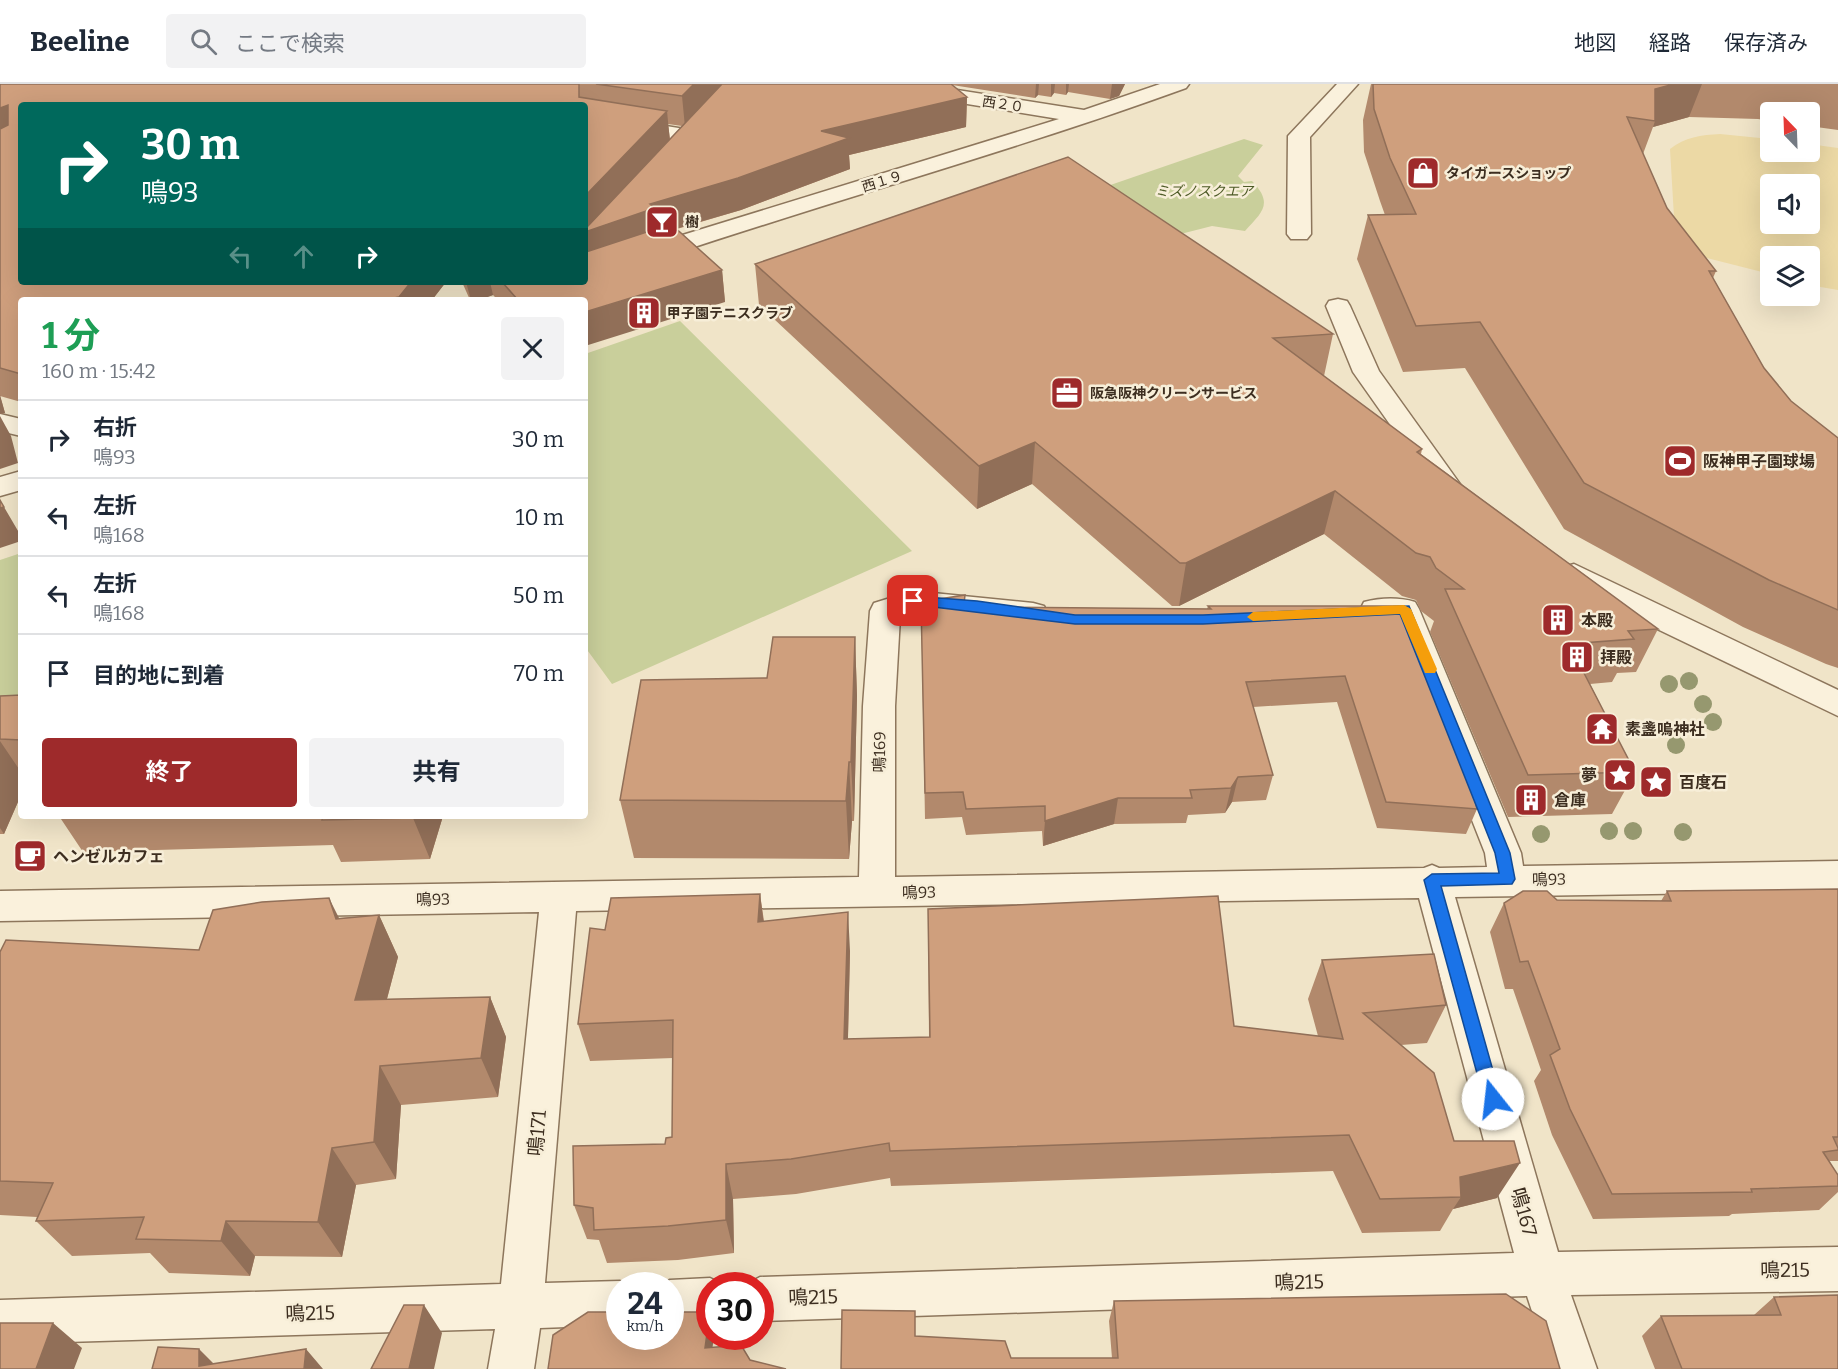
<!DOCTYPE html>
<html lang="ja">
<meta charset="utf-8">
<style>
:root{--surface:#fff;--page:#f2f2f3;--text:#1f2937;--muted:#747a83;--line:#e0e1e3;--accent:#9e2a2b}
body{margin:0;font-family:Bitter,"Noto Sans JP",serif;background:var(--page);color:var(--text);height:100vh;display:flex;flex-direction:column;font-size:22px;white-space:nowrap}
*{box-sizing:border-box;margin:0}
p{font-size:20px;color:var(--muted)}
.icon{flex:none;width:33px;height:33px;fill:none;stroke:currentColor;stroke-width:2;stroke-linecap:round;stroke-linejoin:round}
.map{position:relative;flex:1;overflow:hidden}
.sheet{position:absolute;left:18px;top:213px;width:570px;height:522px;display:flex;flex-direction:column;background:var(--surface);border-radius:6px;box-shadow:0 6px 24px #0002}
.sheet>*{flex:none}
.hud{position:absolute;left:18px;top:18px;width:570px;height:183px;border-radius:6px;box-shadow:0 6px 24px #0002;background:#00695c;color:#fff;overflow:hidden}
.needle{width:39px;rotate:337deg}
.fabs{position:absolute;left:1760px;top:18px;display:grid;gap:12px}
.fabs a{display:grid;place-items:center;width:60px;height:60px;border-radius:6px;background:var(--surface);box-shadow:0 6px 24px #0002;font-size:30px}
.speed{position:absolute;left:606px;top:1188px;display:flex;gap:12px;font-size:30px;font-weight:700;text-align:center}
.speed>*{display:grid;place-content:center;width:78px;height:78px;border-radius:50%;background:var(--surface);box-shadow:0 6px 24px #0002;line-height:1}
.speed small{font-size:15px;font-weight:400}
.speed .limit{border:9px solid #d22;background:#fff;color:#111}
.pin{position:absolute;display:grid;place-items:center;width:51px;height:51px;color:#fff;margin:-26px;border-radius:12px;box-shadow:0 3px 9px #0006}
.me{position:absolute;width:66px;margin:-33px;rotate:344deg;stroke-linejoin:round;filter:drop-shadow(0 0 4px #0008)}
.turn{display:flex;align-items:center;gap:21px;height:126px;padding:0 24px;font-size:27px}
.turn .icon{width:78px;height:78px;stroke-width:2.5}
.turn b{display:block;font-size:42px;line-height:51px}
.lanes{display:flex;align-items:center;height:57px;padding:0 24px;background:#0003;justify-content:center;gap:30px;direction:ltr}
.lanes .off{opacity:.35}
.round{display:grid;place-items:center;flex:none;width:63px;height:63px;border-radius:6px;background:var(--page)}
.headline{display:flex;align-items:center;justify-content:space-between;height:102px;padding:0 24px}
h1{font-size:36px;font-weight:700;line-height:45px;color:#1e9e55}
.action{display:flex;gap:12px;margin-top:auto;padding:12px 24px}
.action a{flex:1;height:69px;border-radius:6px;background:var(--accent);color:#fff;font-size:24px;font-weight:700;line-height:69px;text-align:center}
.action a+a{background:var(--page);color:var(--text)}
ul{padding:0;list-style:none}
li{display:flex;align-items:center;gap:18px;height:78px;padding:0 24px;border-top:2px solid var(--line)}
li div{flex:1}
li b{display:block;font-size:22px}
li em{font-style:normal}
header{display:flex;align-items:center;gap:36px;box-sizing:border-box;height:84px;padding:0 30px;background:var(--surface);border-bottom:2px solid var(--line)}
header strong{font-size:28px}
nav{display:flex;gap:33px;margin-inline-start:auto;font-size:21px}
.search{width:420px;height:54px;background:var(--page);display:flex;align-items:center;gap:15px;box-sizing:border-box;padding:0 21px;border-radius:6px;color:var(--muted);font-size:22px}
.map>svg:first-child{display:block}
.green{fill:#c9cf9b}
.sand{fill:#ecd9a5;fill-rule:evenodd}
.lines{fill:none;stroke-linecap:round;stroke-linejoin:round}
.minor-casing{stroke:#8d765c;stroke-width:3}
.minor{fill:#faf1dc;fill-rule:evenodd}
.tree{fill:#96986f}
.wall{fill:#b2896c;fill-rule:evenodd}
.shaded-wall{fill:#916f58}
.building{fill:#cf9f7d;stroke:#916f58;stroke-width:1.5}
.route{fill:#1a73e8;stroke:#114b97;stroke-width:1.5}
.slow{fill:#f59e0b}
.labels{text-anchor:middle;stroke-width:5;stroke-linejoin:round;paint-order:stroke}
.far-street-label{font-size:14px;fill:#3d2e20;stroke:#f7eed8}
.far-poi-label{font-size:14px;font-weight:bold;fill:#3d2e20;stroke:#f7eed8;text-anchor:start}
.far-park-label{font-size:14px;font-style:italic;fill:#4d5a26;stroke:#f7eed8}
.poi-label{font-size:16px;font-weight:bold;fill:#3d2e20;stroke:#f7eed8;text-anchor:start}
.street-label{font-size:16px;fill:#3d2e20;stroke:#f7eed8}
.near-street-label{font-size:20px;fill:#3d2e20;stroke:#f7eed8}
</style>
<header>
<strong>Beeline</strong>
<div class="search"><svg class="icon" aria-label="search" viewBox="0 0 24 24"><circle cx="10" cy="10" r="6"/><path d="M15 15l6 6"/></svg>ここで検索</div>
<nav><a>地図</a><a>経路</a><a>保存済み</a></nav>
</header>
<div class="map">
<svg width="1838" height="1285" viewBox="0 0 1838 1285">
<rect width="100%" height="100%" fill="#f0e4c8"/>
<path class="green" d="M1244 55 1263 61 1238 92 1244 98 1252 97C1274 120 1262 128 1245 147L1212 142 1157 156 1093 107Z
M680 237 912 467 612 600 585 563V270Z
M21 469V645L0 654V476Z"/>
<path class="sand" d="M1720 50 1770 55V68H1809V60L1838 64V206L1809 201V172H1770V190L1699 172 1674 133 1670 65C1685 53 1701 51 1720 50ZM1770 100H1809V140H1770Z"/>
<g class="lines">
<g class="minor-casing">
<path id="minor" d="M871 0H919L1084 26 1160 0H1189L1186 4C991 75 789 128 594 197L580 198H585V184L650 161 1059 35 881 6 874 4Z
M1337 0H1358L1310 53 1311 150 1307 155H1291L1287 150 1288 52Z
M585 29 691 46 699 47 702 52 699 57 691 58 585 41Z
M1338 215 1347 217 1350 222 1379 287 1470 414 1466 420 1456 423 1446 420 1353 288 1326 222 1329 217Z
M0 330 21 335V352L0 347Z
M21 387V406L0 412V393Z
M1574 480 1838 606V632L1601 518 1563 497 1559 490 1563 483Z
M913 507 1033 519 1044 522 1048 530 1044 538 1033 541 915 528 900 533 895 622V793L1424 784 1432 781 1439 784 1487 783 1485 769 1393 536 1375 537 1364 534 1360 526 1364 518C1380 514 1398 513 1415 518L1419 525 1521 769 1523 782 1838 777V807L1455 813 1558 1168 1838 1163V1207L1571 1211 1597 1285H1551L1527 1212 760 1237V1202H743L760 1193 1514 1169 1419 814 576 827 545 1199 620 1197 631 1202H620V1241L540 1244 534 1285H488L495 1245 0 1260V1216L501 1200 539 828 0 837V807L859 793 863 622 870 527 874 519Z
M710 1194 726 1202H710V1238L670 1240V1202H656L670 1196Z"/>
</g>
<use href="#minor" class="minor"/>
</g>
<g class="tree">
<circle cx="1689" cy="597" r="9"/>
<circle cx="1669" cy="600" r="9"/>
<circle cx="1703" cy="620" r="9"/>
<circle cx="1713" cy="638" r="9"/>
<circle cx="1676" cy="661" r="9"/>
<circle cx="1609" cy="747" r="9"/>
<circle cx="1633" cy="747" r="9"/>
<circle cx="1683" cy="748" r="9"/>
<circle cx="1541" cy="750" r="9"/>
</g>
<path class="wall" d="M0 0H1125L1119 12 1110 15 1068 8 1066 11 1054 9 1051 13 1038 11 1035 14 952 1 967 13 966 43 849 71 850 85 741 126 677 145 722 186 725 218 498 216 493 211 479 216H470L462 198H585V21L21 198H446L432 216H21V318L0 312 5 329 0 330ZM668 40 682 42 670 55Z
M1371 0H1838V46L1809 42V28H1770V37L1758 35 1689 33 1653 43 1643 70 1667 124 1716 187 1713 194 1764 284 1791 317 1838 354V584L1826 580 1743 543 1564 445 1465 284 1403 288 1357 175 1368 131H1385L1380 117 1364 68 1363 36Z
M755 180 1333 250 1324 292 1422 365 1421 370 1658 545 1636 588 1617 589 1612 598 1590 600 1635 688 1612 730 1508 733 1430 548 1434 537 1421 527 1416 516 1402 512 1324 450 1179 522H1172L1032 400 977 425 759 221Z
M965 511V520L979 523 1207 525 1208 522H1404L1479 708 1475 718 1477 725 1466 750 1377 744 1337 618 1253 623 1273 691 1266 716 1232 718 1225 729 1188 731 1186 739 1114 740 1043 762 1042 747 966 751 962 733 925 735 921 518Z
M855 553 857 612 854 737H852L849 775 634 774 620 716 767 594Z
M21 611V711L4 750H0V612Z
M59 732H443L430 775 341 778 333 761 83 768Z
M1838 805V1077H1829L1838 1091V1108L1819 1126 1732 1130 1729 1132 1593 1135 1552 1051 1534 997 1541 986 1513 905H1505L1490 848 1504 819 1557 816 1661 817 1667 807Z
M760 810 764 837 850 867 848 955 929 953 928 825 1234 942 1318 952 1308 915 1322 876 1446 921 1427 959 1401 961 1454 1057 1497 1114 1453 1125 1440 1147 1362 1149 1333 1087 891 1102 890 1094 796 1110 733 1115 734 1169 678 1176 607 1179 599 1156 587 1155 574 1121 665 1060 672 1053 673 974 590 977 578 940 605 846Z
M379 831 398 873 387 915 490 913 506 953 498 1013 401 1021 396 1095 356 1101 342 1173 255 1172 250 1192 169 1189 150 1169 72 1172 36 1137 37 1133 0 1131V868L199 866 339 834Z
M1774 1213 1838 1285H1655L1642 1252 1661 1232 1754 1231Z
M1114 1217 1560 1285H841L915 1252 1011 1274H1112L1109 1237Z"/>
<path class="shaded-wall" d="M694 0H725L685 43 682 12Z
M1036 0H1039L1038 11 1035 14Z
M1051 0H1055L1054 9 1051 13Z
M1066 0H1069L1068 8 1066 11Z
M1112 0H1125L1119 12 1110 15Z
M1674 0H1702L1689 33 1653 43 1655 37V5Z
M967 13 966 43 849 71 850 85 741 126 658 150 585 182V112L667 27 670 58 650 120 821 47Z
M8 21 21 50 0 61V24Z
M722 186 725 218 585 262V228Z
M411 198H446L432 216H384Z
M466 198H490L493 211 479 216H471Z
M0 311 5 329 0 330Z
M0 332 11 352 18 379 0 385Z
M1035 358 1032 400 977 425 979 382Z
M1335 407 1324 450 1179 522 1186 479Z
M4 423 21 452V457L0 464V424Z
M855 553 857 612 854 737 851 678Z
M0 657 21 688V711L4 750 0 744Z
M849 678 852 737 849 775 846 717Z
M1238 693 1232 718 1225 729 1231 704Z
M1118 714 1114 740 1043 762 1045 737Z
M414 732H443L430 775 413 734Z
M760 810 765 849 758 838Z
M329 814 350 856 336 835Z
M848 828 850 867 847 992 844 955Z
M379 831 398 873 376 956 355 916Z
M490 913 506 953 498 1013 481 974Z
M380 982 401 1021 396 1095 374 1058Z
M332 1064 356 1101 342 1173 318 1138Z
M1520 1079 1497 1114 1453 1125 1461 1113 1460 1093Z
M726 1080 733 1115 734 1169 726 1136Z
M226 1137 255 1172 250 1192 221 1157Z
M424 1221 442 1249 434 1285H409Z
M710 1228V1252H714L710 1283 705 1264Z
M53 1239 82 1264 74 1285H36Z
M199 1265 219 1285 199 1282Z
M306 1265 323 1285H304Z"/>
<path class="building" d="M0 0H579V13L667 27 585 112V21H21V198H411L399 213 384 216H21V290L0 284V45L8 41V21L0 24Z
M596 0H694L682 12Z
M722 0H951L967 13 821 47 849 54 738 94 650 120 655 124 585 148V142H588Z
M1373 0H1674L1655 5V37L1627 33 1667 124 1716 187H1709L1764 284 1791 317 1838 354V526L1769 496 1584 399 1480 238 1416 242 1368 131 1416 130 1390 74 1374 25Z
M1068 73 1333 250 1273 254 1422 365 1417 368 1658 545 1628 547 1634 555 1569 560 1635 688 1528 691 1445 505H1464L1436 484 1430 473 1416 469 1335 407 1186 479H1180L1035 358 979 382 755 180Z
M671 140 722 186 585 228V216H518L502 198H585V168L589 167Z
M0 416 4 423 0 424Z
M965 511 964 520H979L978 523 1211 525 1208 522H1404L1479 708H1473L1477 725 1386 718 1345 592 1246 598 1273 691 1238 693 1231 704 1190 706 1192 714H1118L1045 737V722L966 725 963 708 925 709 921 518Z
M773 553H855L851 678H849L846 717 620 716 641 596 767 594Z
M21 611V656L0 655V612Z
M323 732H414L413 734 322 736Z
M1838 805V1053H1833L1838 1064V1066L1823 1068 1838 1091V1102L1751 1105 1752 1108 1612 1110 1570 1025 1550 971 1560 965 1528 877 1520 878 1504 819 1523 807H1547L1557 816 1671 817 1667 807Z
M760 810 758 838 848 828 844 955 930 953 928 825 1218 812 1234 942 1343 955 1322 876 1434 870 1446 921 1363 929 1434 989 1454 1057H1514L1520 1079 1460 1093 1461 1113 1380 1115 1349 1051 890 1067 889 1059 791 1075 726 1080V1136L668 1142 594 1146 593 1124 574 1121 573 1062 665 1060 666 1054 672 1053 673 936 578 940 590 844 605 846 611 814Z
M329 814 336 835 379 831 355 916 490 913 481 974 380 982 374 1058 332 1064 318 1138 226 1137 221 1157 136 1155 144 1133 36 1137 53 1099 0 1097V868L6 856 199 866 213 826 262 818Z
M1506 1210 1546 1237 1560 1285H841L842 1226 915 1227V1252L1005 1257 1011 1274H1118L1114 1217Z
M1838 1211V1285H1682L1661 1232 1781 1231 1774 1213Z
M404 1221H424L409 1285H371Z
M588 1228H620V1252H670V1228H710L705 1264 741 1261 750 1276 786 1285H548L553 1251Z
M0 1239H53L36 1285H0Z
M158 1263 199 1265V1282L306 1265 304 1285H152Z"/>
<path class="route" d="M913 512 977 517 1075 531H1203L1409 522 1510 769 1515 795 1512 800 1441 802 1501 1015 1499 1020 1493 1022 1487 1020 1484 1015 1424 796 1432 790 1499 789 1495 769 1400 530 1203 540H1075L909 520 907 517Z"/>
<path class="slow" d="M1404 521 1411 525 1437 585 1435 589H1425L1400 530 1253 537 1247 533 1253 528Z"/>
<defs>
<g id="shop-square" transform="scale(1.725)"><rect x="-9" y="-9" width="18" height="18" rx="4" fill="#9e2a2b" stroke="#f7eed8"/><path d="M-5-2.5h2.3a2.7 3.5 0 0 1 5.4 0H5L5.5 6h-11ZM-1.5-2.5h3a1.5 2.3 0 0 0-3 0Z" fill="#fff"/></g>
<g id="bar-square" transform="scale(1.725)"><rect x="-9" y="-9" width="18" height="18" rx="4" fill="#9e2a2b" stroke="#f7eed8"/><path d="M-6-5H6L.8 .8V4.5H3.5V6h-7V4.5H-.8V.8Z" fill="#fff"/></g>
<g id="building-square" transform="scale(1.725)"><rect x="-9" y="-9" width="18" height="18" rx="4" fill="#9e2a2b" stroke="#f7eed8"/><path d="M-4-6H4V6H1V3H-1V6H-4ZM-2.5-4.3h1.7v1.8h-1.7ZM.8-4.3h1.7v1.8H.8ZM-2.5-1h1.7V.8h-1.7ZM.8-1h1.7V.8H.8Z" fill="#fff"/></g>
<g id="office-square" transform="scale(1.725)"><rect x="-9" y="-9" width="18" height="18" rx="4" fill="#9e2a2b" stroke="#f7eed8"/><path d="M-6-3h4V-5.5h4V-3h4V5H-6ZM-1-4.5V-3h2v-1.5ZM-6 0V1H6V0Z" fill="#fff"/></g>
<g id="stadium-square" transform="scale(1.725)"><rect x="-9" y="-9" width="18" height="18" rx="4" fill="#9e2a2b" stroke="#f7eed8"/><path d="M0-5a6.5 5 0 1 0 0 10a6.5 5 0 1 0 0-10ZM-3.5-1.8h7v3.6h-7Z" fill="#fff"/></g>
<g id="temple-square" transform="scale(1.725)"><rect x="-9" y="-9" width="18" height="18" rx="4" fill="#9e2a2b" stroke="#f7eed8"/><path d="M0-6L5-2H3V0L6.5 2.5H4V6H1.5V3h-3V6H-4V2.5H-6.5L-3 0V-2H-5Z" fill="#fff"/></g>
<g id="sight-square" transform="scale(1.725)"><rect x="-9" y="-9" width="18" height="18" rx="4" fill="#9e2a2b" stroke="#f7eed8"/><path d="M0-6L1.8-2.2L6-1.7L2.9 1.2L3.7 5.4L0 3.3L-3.7 5.4L-2.9 1.2L-6-1.7L-1.8-2.2Z" fill="#fff"/></g>
<g id="cafe-square" transform="scale(1.725)"><rect x="-9" y="-9" width="18" height="18" rx="4" fill="#9e2a2b" stroke="#f7eed8"/><path d="M-5.5-4.5H6V0H3Q3 3.5 0 3.5H-2.5Q-5.5 3.5-5.5 0ZM3-3.2v2h1.7v-2ZM-6 4.5H4V6H-6Z" fill="#fff"/></g>
</defs>
<g fill-rule="evenodd">
<use href="#shop-square" x="1423" y="89"/>
<use href="#bar-square" x="662" y="138"/>
<use href="#building-square" x="644" y="229"/>
<use href="#office-square" x="1067" y="309"/>
<use href="#stadium-square" x="1680" y="377"/>
<use href="#building-square" x="1558" y="536"/>
<use href="#building-square" x="1577" y="573"/>
<use href="#temple-square" x="1602" y="645"/>
<use href="#sight-square" x="1620" y="691"/>
<use href="#sight-square" x="1656" y="698"/>
<use href="#building-square" x="1531" y="716"/>
<use href="#cafe-square" x="30" y="772"/>
</g>
<g class="labels">
<g class="far-street-label">
<text transform="translate(1003 20) rotate(9)" y="5">西２０</text>
<text transform="translate(882 97) rotate(-17)" y="5">西１９</text>
</g>
<g class="far-poi-label">
<text x="1446" y="94">タイガースショップ</text>
<text x="685" y="143">樹</text>
<text x="667" y="234">甲子園テニスクラブ</text>
<text x="1090" y="314">阪急阪神クリーンサービス</text>
</g>
<g class="far-park-label">
<text x="1204" y="112">ミズノスクエア</text>
</g>
<g class="poi-label">
<text x="1703" y="383">阪神甲子園球場</text>
<text x="1581" y="542">本殿</text>
<text x="1600" y="579">拝殿</text>
<text x="1625" y="651">素盞嗚神社</text>
<text x="1597" y="697" text-anchor="end">夢</text>
<text x="1679" y="704">百度石</text>
<text x="1554" y="722">倉庫</text>
<text x="53" y="778">ヘンゼルカフェ</text>
</g>
<g class="street-label">
<text transform="translate(879 668) rotate(-89)" y="6">鳴169</text>
<text transform="translate(1549 795) rotate(-1)" y="6">鳴93</text>
<text transform="translate(919 808) rotate(-1)" y="6">鳴93</text>
<text transform="translate(433 815) rotate(-1)" y="6">鳴93</text>
</g>
<g class="near-street-label">
<text transform="translate(537 1049) rotate(-85)" y="7">鳴171</text>
<text transform="translate(1524 1128) rotate(74)" y="7">鳴167</text>
<text transform="translate(1785 1186) rotate(-1)" y="7">鳴215</text>
<text transform="translate(1299 1198) rotate(-2)" y="7">鳴215</text>
<text transform="translate(813 1213) rotate(-2)" y="7">鳴215</text>
<text transform="translate(310 1229) rotate(-2)" y="7">鳴215</text>
</g>
</g>
</svg>
<div class="fabs">
<a><svg class="needle" viewBox="-14 -14 28 28"><path d="M0-13l5 13h-10z" fill="#e53935"/><path d="M0 13l5-13h-10z" fill="#747a83"/></svg></a>
<a><svg class="icon" aria-label="sound" viewBox="0 0 24 24"><path d="M4 9h4l5-4v14l-5-4H4zM17 9q2 3 0 6"/></svg></a>
<a><svg class="icon" aria-label="layers" viewBox="0 0 24 24"><path d="M12 4l9 5-9 5-9-5zM3 14l9 5 9-5"/></svg></a>
</div>
<div class="speed"><div>24<small>km/h</small></div><div class="limit">30</div></div>
<div class="pin" style="left:913px;top:517px;background:#d93025"><svg class="icon" aria-label="arrive" viewBox="0 0 24 24"><path d="M6 21V4h12l-3 4 3 4H6"/></svg></div>
<svg class="me" style="left:1493px;top:1015px" viewBox="-20 -20 40 40"><circle r="19" fill="#fff"/><path d="M0-13L10 11 0 6-10 11z" fill="#1a73e8"/></svg>
<div class="hud">
<div class="turn"><svg class="icon" aria-label="right" viewBox="0 0 24 24"><path d="M7 20v-9h11M14 6l5 5-5 5"/></svg><div><b>30 m</b>鳴93</div></div>
<div class="lanes"><svg class="icon off" aria-label="left" viewBox="0 0 24 24"><path d="M17 20v-9H6M10 6l-5 5 5 5"/></svg><svg class="icon off" aria-label="ahead" viewBox="0 0 24 24"><path d="M12 20V5M6 11l6-6 6 6"/></svg><svg class="icon" aria-label="right" viewBox="0 0 24 24"><path d="M7 20v-9h11M14 6l5 5-5 5"/></svg></div>
</div>
<section class="sheet">
<div class="headline"><div><h1>1 分</h1><p>160 m · 15:42</p></div><a class="round"><svg class="icon" aria-label="close" viewBox="0 0 24 24"><path d="M6 6l12 12M18 6L6 18"/></svg></a></div>
<ul>
<li><svg class="icon" aria-label="right" viewBox="0 0 24 24"><path d="M7 20v-9h11M14 6l5 5-5 5"/></svg><div><b>右折</b><p>鳴93</p></div><em>30 m</em></li>
<li><svg class="icon" aria-label="left" viewBox="0 0 24 24"><path d="M17 20v-9H6M10 6l-5 5 5 5"/></svg><div><b>左折</b><p>鳴168</p></div><em>10 m</em></li>
<li><svg class="icon" aria-label="left" viewBox="0 0 24 24"><path d="M17 20v-9H6M10 6l-5 5 5 5"/></svg><div><b>左折</b><p>鳴168</p></div><em>50 m</em></li>
<li><svg class="icon" aria-label="arrive" viewBox="0 0 24 24"><path d="M6 21V4h12l-3 4 3 4H6"/></svg><div><b>目的地に到着</b></div><em>70 m</em></li>
</ul>
<div class="action"><a>終了</a><a>共有</a></div>
</section>
</div>
